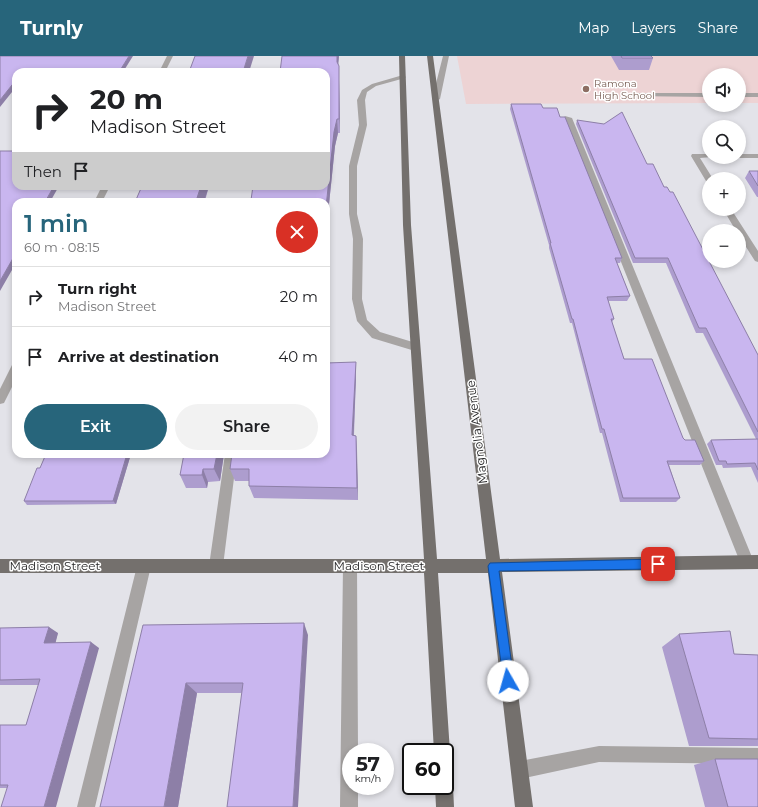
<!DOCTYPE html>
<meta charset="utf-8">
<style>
:root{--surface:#fff;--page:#f2f2f2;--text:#202124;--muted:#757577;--line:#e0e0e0;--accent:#27657b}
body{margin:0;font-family:Montserrat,sans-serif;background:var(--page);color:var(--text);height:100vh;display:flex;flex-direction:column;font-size:15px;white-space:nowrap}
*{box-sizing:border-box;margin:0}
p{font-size:13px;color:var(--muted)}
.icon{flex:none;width:22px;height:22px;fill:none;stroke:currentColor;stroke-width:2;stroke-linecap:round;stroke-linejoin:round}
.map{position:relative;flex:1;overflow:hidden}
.side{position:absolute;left:12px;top:142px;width:318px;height:260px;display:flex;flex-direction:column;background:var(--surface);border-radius:12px;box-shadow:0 2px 6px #0003}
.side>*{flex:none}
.hud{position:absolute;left:12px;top:12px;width:318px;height:122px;border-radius:12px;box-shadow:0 2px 6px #0003;background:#fff;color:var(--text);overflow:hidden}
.buttons{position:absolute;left:702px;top:12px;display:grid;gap:8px}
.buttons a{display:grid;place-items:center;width:44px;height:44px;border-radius:50%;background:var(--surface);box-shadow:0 2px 6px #0003;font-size:20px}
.speed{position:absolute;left:342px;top:687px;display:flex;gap:8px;font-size:20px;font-weight:700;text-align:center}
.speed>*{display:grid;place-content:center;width:52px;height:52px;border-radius:50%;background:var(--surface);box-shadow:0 2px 6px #0003;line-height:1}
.speed small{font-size:10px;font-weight:400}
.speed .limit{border:2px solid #111;border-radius:6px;background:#fff;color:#111}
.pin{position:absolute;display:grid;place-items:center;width:34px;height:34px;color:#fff;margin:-17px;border-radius:8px;box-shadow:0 2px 6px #0006}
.me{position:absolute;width:44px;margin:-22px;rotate:353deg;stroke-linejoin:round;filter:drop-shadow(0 0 3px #0008)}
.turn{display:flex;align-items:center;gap:14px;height:84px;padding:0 12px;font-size:18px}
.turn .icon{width:52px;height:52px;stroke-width:2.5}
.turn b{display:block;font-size:28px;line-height:34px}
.then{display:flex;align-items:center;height:38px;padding:0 12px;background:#0003;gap:8px;font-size:15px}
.round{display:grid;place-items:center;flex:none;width:42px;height:42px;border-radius:21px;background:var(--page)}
.overview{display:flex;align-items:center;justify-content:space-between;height:68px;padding:0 12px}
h1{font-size:24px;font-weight:600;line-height:30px;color:var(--accent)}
.action{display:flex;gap:8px;margin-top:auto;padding:8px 12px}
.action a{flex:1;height:46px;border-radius:24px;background:var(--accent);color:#fff;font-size:16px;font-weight:600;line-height:46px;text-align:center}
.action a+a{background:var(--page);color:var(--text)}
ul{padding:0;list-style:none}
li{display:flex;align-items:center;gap:12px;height:60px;padding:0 12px;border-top:1px solid var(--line)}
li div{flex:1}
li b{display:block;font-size:15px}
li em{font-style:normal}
header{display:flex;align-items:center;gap:24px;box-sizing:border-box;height:56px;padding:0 20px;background:var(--accent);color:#fff}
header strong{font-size:19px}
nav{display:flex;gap:22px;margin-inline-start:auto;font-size:14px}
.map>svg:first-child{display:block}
.education{fill:#edd3d4}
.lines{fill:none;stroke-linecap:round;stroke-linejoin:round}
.minor{fill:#a7a4a3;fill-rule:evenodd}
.major{fill:#74706d;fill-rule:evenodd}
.wall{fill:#ad9dce}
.shaded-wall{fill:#8d7fa7}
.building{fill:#c9b6ef;stroke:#8d7fa7}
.route{fill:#1a73e8;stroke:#114b97}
.education-dot{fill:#8d6e63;stroke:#fff;stroke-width:1.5}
.labels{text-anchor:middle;stroke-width:3;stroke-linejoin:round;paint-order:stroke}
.far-education-label{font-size:10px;fill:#785e54;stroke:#fff;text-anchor:start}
.street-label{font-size:12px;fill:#272729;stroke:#fff}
</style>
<header>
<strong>Turnly</strong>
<nav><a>Map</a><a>Layers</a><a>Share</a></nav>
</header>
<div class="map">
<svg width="758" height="751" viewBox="0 0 758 751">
<rect width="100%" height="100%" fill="#e3e3e9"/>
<path class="education" d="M457 0H758V47H739V19H709V47L466 48Z"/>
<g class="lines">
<path class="minor" d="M167 0H173L165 16H159Z
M443 0H449L440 43 436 45 432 43Z
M403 19 406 21 405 22 376 30 367 36 365 44 367 69 357 110V158L363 183 362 243 367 264 380 276 419 288 420 291 419 294 415 295 372 282 357 265 352 243 353 183 349 158V110L359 69 357 44 362 34 372 28Z
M633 37H709V41L631 40V38Z
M739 37H758V41H739Z
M565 60 572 62 754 506 752 511 747 513 742 511 740 506 564 62Z
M692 98H709V101H712L700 102 713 123H709V125H706L691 100Z
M739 98H758V102H736L739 101Z
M102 130H110L102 146H94Z
M723 153H731L758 195V206L755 205 739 180V175H736Z
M16 308V323L4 347 0 348V333L12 309Z
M225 398H237L223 510 221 515 216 517 211 515 209 510Z
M144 503 149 505 151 510 95 751H77L137 510 139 505Z
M350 503 355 505 357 510 358 696H351V730H358V751H340L343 510 345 505Z
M599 690 758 692V708L599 706 520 723 514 720 511 714 514 708 520 705Z"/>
<path class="major" d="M399 0H405L411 169 437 503H486L427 0H433L500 503 758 499V513L502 516 533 751H515L488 517H438L450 696 448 702 445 703V696H434L424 517H0V503H424L403 169Z
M445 722 450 724 453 730 454 751H436L435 730H445Z"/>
</g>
<path class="wall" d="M282 0H339L338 9 339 24 340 77H338L335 90 326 177V146H135L142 130H209L205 145 251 144 326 130Z
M611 0H651L653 2 649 14H619Z
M511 48 543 52 560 61 622 202 620 207H617L630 240 627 245H608L614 263 612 266 624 303 683 382 704 405 700 409H669L680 442 676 446H620L602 377H600L572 267H570L549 192V189L510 53Z
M577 64 647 108 664 131 758 299V427L751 411 723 412 722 409H716L707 388 711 384 756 383 703 277H696L666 207H633L576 68Z
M749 115H758V141H757L745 122Z
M356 306V320L354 379 356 380 358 444 254 442 249 430V425H235L230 413Z
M131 398 116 448 27 449 24 445 40 412Z
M224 398 220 425 208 426 207 432H186L180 419Z
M143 569 308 579 241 637H197L178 751Z
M0 572 58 577 55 587 99 592 7 732H0V669H26L39 629H0Z
M679 578 734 598 758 599V690H689L662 591Z
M715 703 758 751H705L694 709Z"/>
<path class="shaded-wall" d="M129 0H133L123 16H119Z
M248 0H254L249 16H243Z
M337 0H339L337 20Z
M339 10V24L340 77 339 63Z
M16 24V31L0 51V44Z
M337 63 338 77 335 90 326 177V151L334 76Z
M54 130H59L50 146H45Z
M201 130H209L204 146 196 145Z
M16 197V207L0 235V225Z
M356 306V320L353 393 352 379Z
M356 380 357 393 358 444 357 432Z
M127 398H131L116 448 113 445Z
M217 398H224L220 425 214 413Z
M203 413 208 426 207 432 202 419Z
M304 567 308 579 298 751H293Z
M49 571 58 577 54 593 44 587Z
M91 586 99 592 56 751H44Z
M186 627 197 637 178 751H164Z"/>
<path class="building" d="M0 0H129L119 16H16V24L0 44Z
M195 0H248L243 16H189Z
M282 0H337V6L339 10V63H337L334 76 326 151V146H135L142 130H201L196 145 251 144 253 130H326V16H280Z
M621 0H651L653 2H622Z
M511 48H541L543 52H557L560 61H565L622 202H615L630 240 607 241 614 263H611L624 303H652L683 382 685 384H695L704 405H667L680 442H623L604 373H602L573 263H572L550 187H551Z
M622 56 647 108H653L664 131H667L670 136H673L758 299V376L706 272H699L668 202H635L577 64 604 68Z
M0 95H16V130H54L45 146H16V197L0 225Z
M749 115H758V130Z
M356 306 352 379 356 380 357 432 249 430V413H230L232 398H326V307Z
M758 383V414L755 407 727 408 726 405H719L711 384Z
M46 398H127L113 445H24L37 412H40Z
M184 398H217L214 413H203L202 419H180Z
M304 567 293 751H227L243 627H186L164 751H100L143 569Z
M49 571 44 587 91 586 44 751H1L8 729H0V669H26L40 623 0 624V572Z
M730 575 734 598 758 599V683L709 682 679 578Z
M715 703H758V751H728Z"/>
<path class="route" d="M658 503 662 504 663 508 662 511 658 513 499 515 514 625 512 629 508 631 504 629 488 510 490 507Z"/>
<circle class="education-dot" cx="586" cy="33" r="4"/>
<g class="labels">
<g class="far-education-label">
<text x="594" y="31">Ramona<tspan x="594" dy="12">High School</tspan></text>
</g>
<g class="street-label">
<text transform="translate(477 376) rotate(-97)" y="4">Magnolia Avenue</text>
<text x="55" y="514">Madison Street</text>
<text x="379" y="514">Madison Street</text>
</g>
</g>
</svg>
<div class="buttons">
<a><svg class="icon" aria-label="sound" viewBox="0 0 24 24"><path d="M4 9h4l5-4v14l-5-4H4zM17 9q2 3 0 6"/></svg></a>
<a><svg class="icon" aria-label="search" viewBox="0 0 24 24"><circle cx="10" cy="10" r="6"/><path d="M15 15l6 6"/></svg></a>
<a>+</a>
<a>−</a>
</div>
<div class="speed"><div>57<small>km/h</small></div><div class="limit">60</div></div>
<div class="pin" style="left:658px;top:508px;background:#d93025"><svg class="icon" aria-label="arrive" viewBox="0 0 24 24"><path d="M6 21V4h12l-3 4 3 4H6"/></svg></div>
<svg class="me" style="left:508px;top:625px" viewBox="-20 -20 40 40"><circle r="19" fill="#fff"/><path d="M0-13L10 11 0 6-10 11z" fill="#1a73e8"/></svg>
<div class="hud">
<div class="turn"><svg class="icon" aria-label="right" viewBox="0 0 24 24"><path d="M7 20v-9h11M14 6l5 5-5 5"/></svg><div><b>20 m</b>Madison Street</div></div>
<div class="then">Then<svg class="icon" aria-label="arrive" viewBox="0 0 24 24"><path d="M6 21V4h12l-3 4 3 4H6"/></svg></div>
</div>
<section class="side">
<div class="overview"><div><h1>1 min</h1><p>60 m · 08:15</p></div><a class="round" style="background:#d93025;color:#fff"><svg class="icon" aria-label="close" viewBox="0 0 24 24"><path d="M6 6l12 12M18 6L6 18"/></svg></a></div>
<ul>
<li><svg class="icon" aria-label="right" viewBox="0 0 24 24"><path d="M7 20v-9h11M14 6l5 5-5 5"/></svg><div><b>Turn right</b><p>Madison Street</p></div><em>20 m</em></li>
<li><svg class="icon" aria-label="arrive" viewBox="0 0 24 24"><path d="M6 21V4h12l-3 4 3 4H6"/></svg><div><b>Arrive at destination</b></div><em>40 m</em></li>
</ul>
<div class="action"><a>Exit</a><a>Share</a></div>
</section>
</div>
